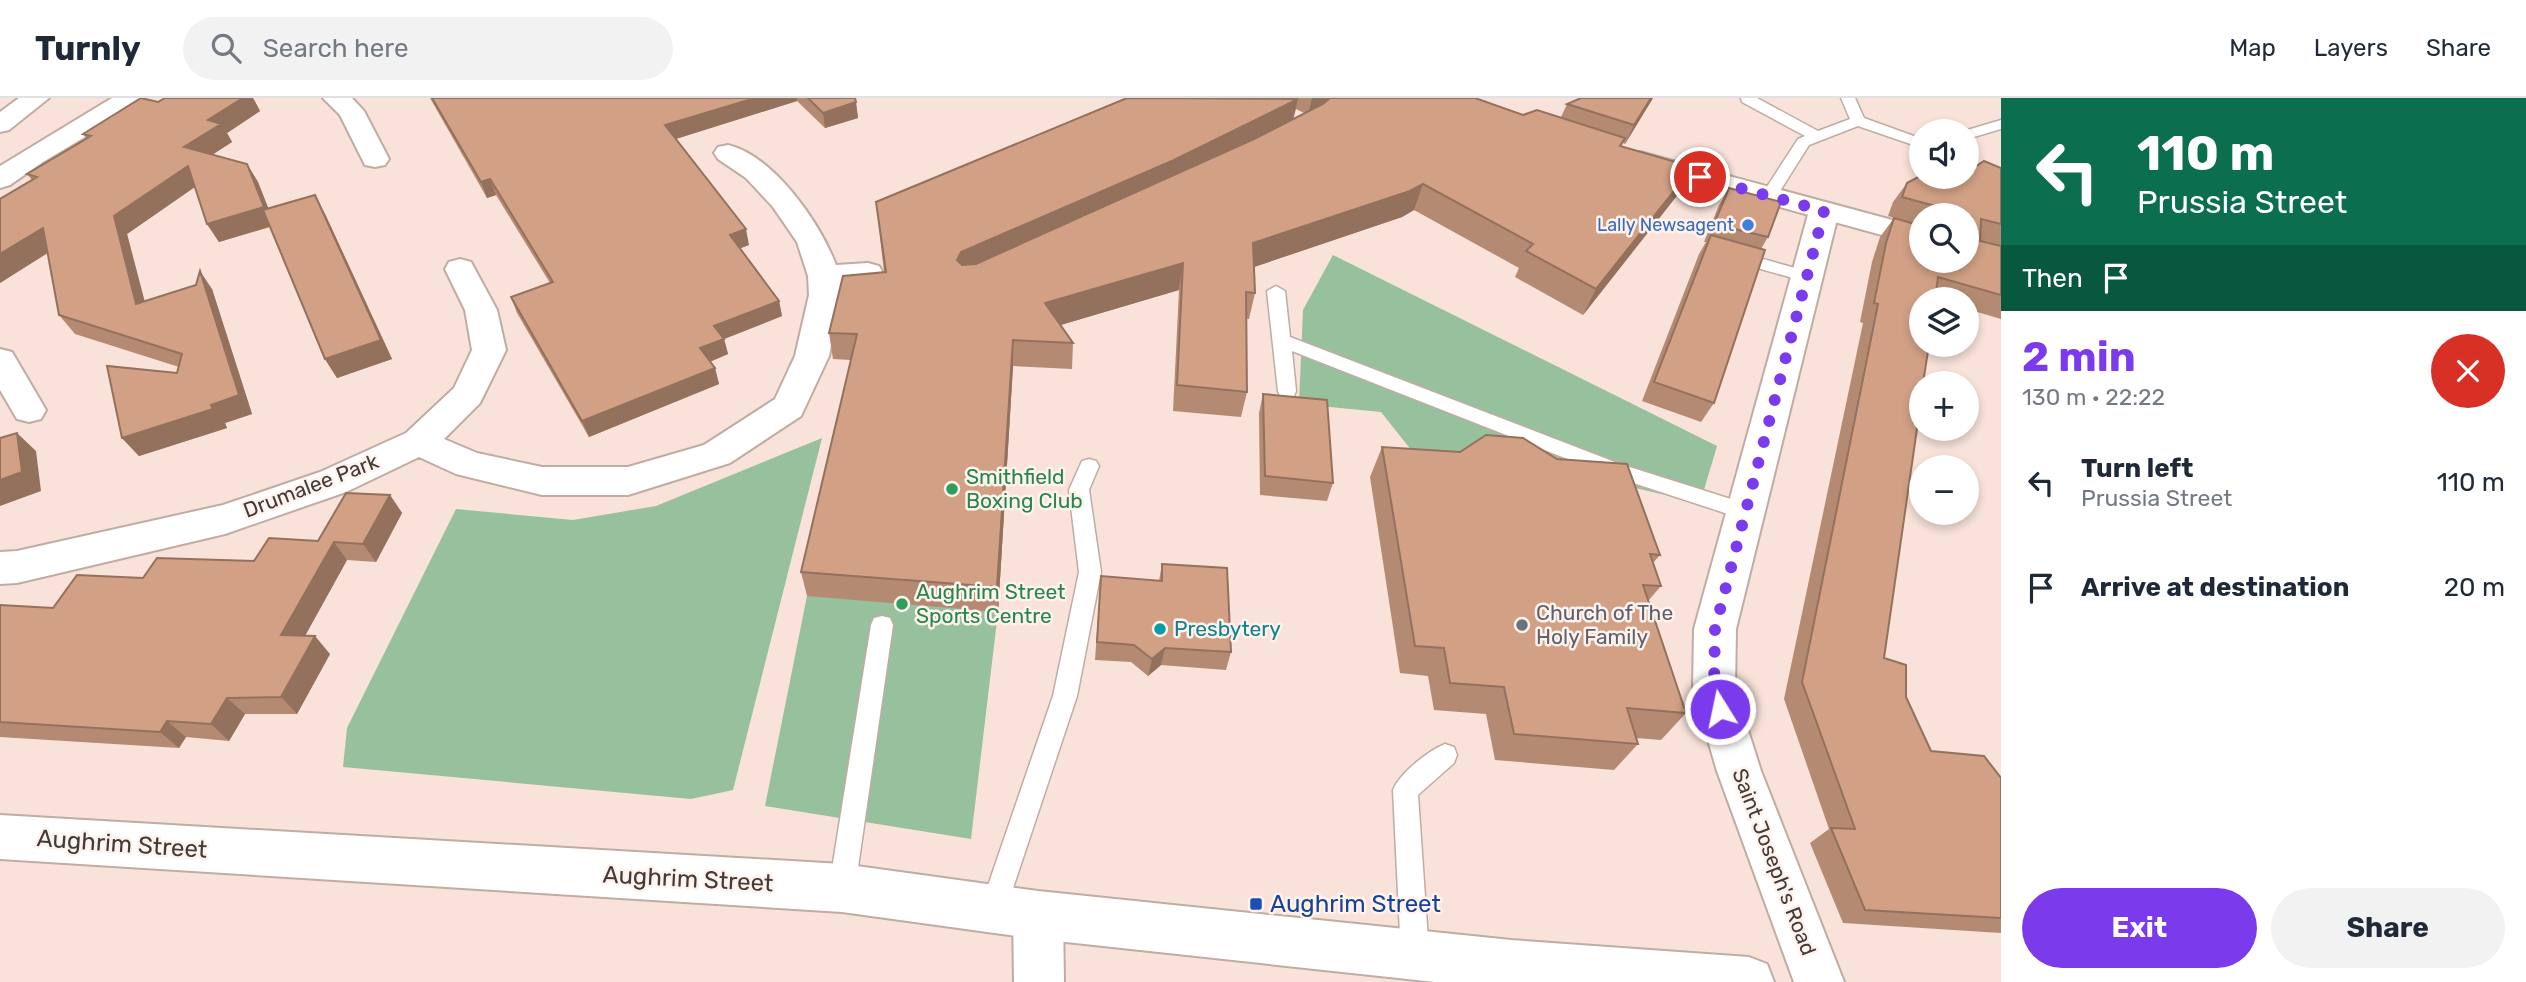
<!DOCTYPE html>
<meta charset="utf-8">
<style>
:root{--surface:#fff;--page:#f2f2f3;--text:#1f2937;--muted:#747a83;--line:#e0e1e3;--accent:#7c3aed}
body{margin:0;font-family:Rubik,sans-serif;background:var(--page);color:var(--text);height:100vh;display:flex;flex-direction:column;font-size:26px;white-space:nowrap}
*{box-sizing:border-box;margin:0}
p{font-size:23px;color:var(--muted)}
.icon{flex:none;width:38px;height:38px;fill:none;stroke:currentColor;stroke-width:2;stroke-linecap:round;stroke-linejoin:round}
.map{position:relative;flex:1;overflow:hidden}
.sheet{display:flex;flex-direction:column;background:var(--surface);width:525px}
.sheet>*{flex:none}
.banner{background:#0b6e4f;color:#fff;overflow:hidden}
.fabs{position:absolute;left:1909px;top:21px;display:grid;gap:14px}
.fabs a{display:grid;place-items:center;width:70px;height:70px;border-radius:50%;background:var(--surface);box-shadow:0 4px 10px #0003;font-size:35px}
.pin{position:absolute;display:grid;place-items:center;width:60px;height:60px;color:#fff;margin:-30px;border:4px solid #fff;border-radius:50%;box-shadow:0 2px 7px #0007}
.me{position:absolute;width:77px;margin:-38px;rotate:350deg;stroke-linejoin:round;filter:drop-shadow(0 0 5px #0008)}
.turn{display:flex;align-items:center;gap:24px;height:147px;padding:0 21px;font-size:32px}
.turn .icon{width:91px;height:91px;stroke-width:2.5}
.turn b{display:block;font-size:49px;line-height:60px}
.then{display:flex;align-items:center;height:66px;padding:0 21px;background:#0003;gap:14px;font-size:26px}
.round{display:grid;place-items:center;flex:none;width:74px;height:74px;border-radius:37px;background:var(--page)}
.head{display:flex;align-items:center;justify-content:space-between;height:119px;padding:0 21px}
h1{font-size:42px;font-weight:700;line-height:52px;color:var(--accent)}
.cta{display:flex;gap:14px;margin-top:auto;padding:14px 21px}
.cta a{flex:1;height:80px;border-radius:42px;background:var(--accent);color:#fff;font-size:28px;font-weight:700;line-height:80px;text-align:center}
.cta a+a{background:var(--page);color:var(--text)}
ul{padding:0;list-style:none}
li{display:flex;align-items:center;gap:21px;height:105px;padding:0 21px}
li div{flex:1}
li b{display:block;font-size:26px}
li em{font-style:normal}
header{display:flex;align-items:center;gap:42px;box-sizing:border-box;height:98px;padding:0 35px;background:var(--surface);border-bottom:2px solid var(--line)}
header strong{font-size:33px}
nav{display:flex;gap:38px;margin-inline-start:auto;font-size:24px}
.search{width:490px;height:63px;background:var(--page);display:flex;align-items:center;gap:18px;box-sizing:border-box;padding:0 24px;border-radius:38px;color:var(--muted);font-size:26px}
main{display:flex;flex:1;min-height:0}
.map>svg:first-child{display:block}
.green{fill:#97c19d}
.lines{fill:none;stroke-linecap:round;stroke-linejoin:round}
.service-casing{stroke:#c0aca3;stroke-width:3}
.minor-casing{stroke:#c0aca3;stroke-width:4}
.secondary-casing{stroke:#c0aca3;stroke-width:4}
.service{fill:#fff;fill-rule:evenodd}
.minor{fill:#fff;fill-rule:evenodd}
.secondary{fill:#fff;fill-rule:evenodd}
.wall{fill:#b58a72;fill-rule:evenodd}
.shaded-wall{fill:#93715d}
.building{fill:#d2a185;stroke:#93715d;stroke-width:2}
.route{stroke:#7c3aed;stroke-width:12;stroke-dasharray:0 21.6}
.shop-dot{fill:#3f7fe0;stroke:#fff2ec;stroke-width:2.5}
.leisure-dot{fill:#2e9e5b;stroke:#fff2ec;stroke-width:2.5}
.worship-dot{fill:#6b7280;stroke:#fff2ec;stroke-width:2.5}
.culture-dot{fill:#0f9aa8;stroke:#fff2ec;stroke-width:2.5}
.transit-dot{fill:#1a4fb4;stroke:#fff2ec;stroke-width:2.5}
.labels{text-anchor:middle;stroke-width:5;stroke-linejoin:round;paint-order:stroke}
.far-shop-label{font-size:18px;fill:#366cbe;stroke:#fff2ec;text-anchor:end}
.leisure-label{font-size:21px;fill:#27864d;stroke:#fff2ec;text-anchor:start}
.street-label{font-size:21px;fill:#433b37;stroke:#fff2ec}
.worship-label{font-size:21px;fill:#5b616d;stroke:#fff2ec;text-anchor:start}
.culture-label{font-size:21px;fill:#0d838f;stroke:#fff2ec;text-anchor:start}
.near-street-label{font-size:24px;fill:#433b37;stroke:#fff2ec}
.near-transit-label{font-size:24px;fill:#164399;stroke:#fff2ec;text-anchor:start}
</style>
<header>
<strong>Turnly</strong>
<div class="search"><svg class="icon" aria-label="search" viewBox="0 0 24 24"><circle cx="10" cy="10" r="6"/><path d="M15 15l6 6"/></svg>Search here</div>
<nav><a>Map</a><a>Layers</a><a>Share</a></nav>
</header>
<main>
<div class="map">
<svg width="2001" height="884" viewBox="0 0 2001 884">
<rect width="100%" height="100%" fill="#f8e2d9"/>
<path class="green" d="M1333 157 1717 348 1700 405 1618 386 1412 353 1381 314 1299 306 1303 212Z
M857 274 1012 282 998 514 971 741 765 708 807 498Z
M822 340 733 692 691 701 343 669 347 630 456 411 573 422 656 408Z"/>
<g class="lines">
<g class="service-casing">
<path id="service" d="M1741 0H1757L1818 33 1850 21 1841 0H1855L1864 20 1922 41V50L1858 28 1809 47 1775 101H1763L1761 98 1798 41 1805 38 1742 4Z
M2001 22V31L1967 41V33H1964Z
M1735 153 1813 175 1815 179 1807 184 1729 162 1727 158Z
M1276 188 1285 193 1290 239 1620 366 1753 408 1756 414 1753 420 1746 422 1606 376 1292 253 1296 293 1294 298H1280L1278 293 1267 193Z
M1089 361 1096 363 1099 368 1089 392 1101 474 1077 598 1006 811 1002 820 993 824 984 820 980 811 1053 598 1079 474 1069 392 1082 363Z
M882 518 890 520 893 527 855 790 851 799 842 803 833 799 829 790 871 527 874 520Z
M1445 646 1454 649 1457 657 1454 665 1418 697 1429 857 1425 867 1415 871 1405 867 1401 857 1393 692C1400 675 1428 653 1445 646Z"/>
</g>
<g class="minor-casing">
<path id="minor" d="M112 0H144L140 6 43 64 10 87 0 90V68Z
M323 0H352L364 13 389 61 385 67 375 69 365 67 340 17Z
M728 47C774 58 820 125 836 167L868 165 879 168 883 175 879 182 840 187 841 197 829 258 801 318 730 365 628 397H542L456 376 419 359 346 394 225 436 17 485 0 486V454L17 453 223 407 320 374 406 335 454 290 472 252 465 212 445 171 449 164 460 161 471 164 497 212 506 252 480 305 444 341 477 355 542 369H628L704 347 775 301 795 258 809 197 808 178 797 144 773 109 746 80 718 61 714 55 718 49Z
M1824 104 1834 107 1839 113 1736 531 1735 591 1761 673 1844 884H1794L1717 673 1693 591 1694 531 1809 113 1814 107Z
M0 251 12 254 46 312 41 321 29 324 17 321 0 292Z
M1038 793 1055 800 1063 817 1064 884H1014L1013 817 1021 800Z"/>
</g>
<g class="secondary-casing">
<path id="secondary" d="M19 0H49L9 32 0 34V14Z
M1640 54 1922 130V148L1630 68 1626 62 1630 56Z
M0 717 842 766 1038 793 1511 842 1749 859 1767 866 1774 884H1435L1038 841 842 814 0 761Z"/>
</g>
<use href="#service" class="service"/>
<use href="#minor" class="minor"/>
<use href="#secondary" class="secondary"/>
</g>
<path class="wall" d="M165 0H253L260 13 227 35 232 44 212 57 247 66 258 84 268 111 325 116 392 261 337 280 325 261 270 129 219 144 207 126 195 89 127 136 145 204 212 191 252 316 225 325 227 330 139 358 122 340 177 275 179 269 75 236 59 217 48 155 0 185 32 82 27 76 86 40 83 36 158 4Z
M430 0H855L858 20 825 30 797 3 676 41 749 147 740 150 779 203 782 218 724 241 728 256 710 264 715 270 719 286 589 339 517 215 511 199 550 185 496 97 487 100Z
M1127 0H1475L1523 17 1561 19 1567 6 1581 0H1653L1625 46 1623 45 1621 49 1693 69 1679 95 1583 217 1515 179 1519 170 1414 112 1402 119 1254 169 1255 195 1249 221H1246L1247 294 1241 319 1173 313 1179 192 1060 227 1073 245 1072 271 1013 268 998 514 807 498 801 474 851 262 833 261 829 235 884 174 876 104ZM1296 11 1304 15 1293 21Z
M2001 70V221L1967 211V201H1922L1884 560 1906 599 1931 653 2001 680V835L1843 825 1810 745 1829 731 1784 601 1863 225 1860 224 1872 164 1880 139 1894 120 1922 128 1888 118 1893 104 1907 85ZM1922 117H1967L1922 163Z
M1729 90 1768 139 1761 151 1714 305 1701 324 1642 303 1699 156 1706 144H1704L1719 107Z
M1263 296 1333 385 1327 403 1260 397 1259 315Z
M1382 349 1660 457 1653 465 1661 488 1648 503 1686 615 1661 642 1636 640 1638 646 1614 672 1495 662 1486 616 1434 612 1428 578 1400 575 1370 379Z
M390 397 402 415 376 464 347 462 305 538 330 556 297 616H245L229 643 186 639 179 650 0 639V507L53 510 143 480 254 463 318 443Z
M1162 466 1231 554 1226 572 1161 567 1148 578 1131 564 1095 562 1101 478 1159 483Z"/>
<path class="shaded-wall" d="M243 0H253L260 13 227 35 232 44 196 67 184 49 208 22Z
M755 0H797V3L669 43 665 27Z
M1312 0H1332L1308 17Z
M1651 0H1653L1625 46 1634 27Z
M1298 1 1292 26 962 180 957 162 961 154Z
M856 4 858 20 825 30 823 15Z
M247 66 258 84 275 127 219 144 207 126Z
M188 68 199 86 127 136 150 225 136 206 114 118Z
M1693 69 1679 95 1583 217 1596 191Z
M490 81 496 97 487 100 481 84Z
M1423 86 1414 112 1402 119 1248 171 1253 145Z
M315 97 325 116 392 261 337 280 325 261Z
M43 130 58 148 0 185V156Z
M746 131 749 147 733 153 730 137Z
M1183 165 1179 192 1044 232 1045 205Z
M200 173 212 191 252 316 225 325 227 330 139 358 122 340 211 307Z
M779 203 782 218 724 241 728 256 704 266 700 250 714 228Z
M1013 242V268L998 514 997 489Z
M715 270 719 286 589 339 582 323Z
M17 335 36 353 41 393 0 408V382Z
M390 397 402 415 376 464 363 446Z
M334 444 347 462 296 554 281 537Z
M315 538 330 556 297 616 281 599Z
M1165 550 1161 567 1148 578 1152 561Z
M227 600 245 616 229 643 211 626Z
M167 623 186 639 179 650 160 634Z"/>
<path class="building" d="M141 0 158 4 165 0H243L208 22 221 26 184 49 247 66 264 109 207 126 188 68 114 118 136 206 196 187 200 173 239 297 211 307 213 311 122 340 107 268 177 275 182 256 59 217 43 130 0 156V101L37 79 27 76 91 38 83 36Z
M432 0H755L665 27 746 131 730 137 779 203 714 228 724 241 700 250 715 270 582 323 511 199 553 184 490 81 481 84Z
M808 0H855L856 4 823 15Z
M1127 0 1298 1 1174 62 961 154 957 162 962 167 976 166 1254 41 1323 6 1330 0H1475L1523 17 1537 12 1625 40 1620 48 1693 69 1596 191 1526 153 1533 146 1423 86 1410 93 1253 145 1255 195 1246 194 1247 294 1177 287 1183 165 1045 205 1073 245 1013 242 997 489 801 474 857 236 829 235 843 178 886 174 876 104Z
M1581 0H1651L1634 27 1567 6Z
M1984 63 2001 70V126L1981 121 1980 143 2001 148V197L1938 179 1935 201H1922V247H1929L1923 285H1922V296L1884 560 1906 567V599L1931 653 1984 658 2001 680V820L1865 812 1831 730 1855 731 1802 584 1878 206 1874 205 1886 145 1894 120 1922 128V163H1967V117H1939V109L1902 99 1907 85 1922 77V79H1967V72L1969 73Z
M1729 90 1781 104 1768 139 1714 126Z
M315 97 381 242 325 261 263 112Z
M1711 137 1765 152 1714 305 1654 284Z
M1263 296 1327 302 1333 385 1265 378Z
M17 335 22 374 0 382V340Z
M1486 337 1523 340 1557 361 1627 366 1660 457 1650 456 1661 488 1643 487 1686 615 1627 610 1638 646 1514 636 1504 589 1450 585 1444 550 1415 548 1382 349 1460 354Z
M346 395 390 397 363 446 334 444 281 537 315 538 281 599 227 600 211 626 167 623 160 634 0 624V507L53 510 77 477 143 480 157 460 254 463 269 440 318 443Z
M1162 466 1227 470 1231 554 1165 550 1152 561 1134 547 1097 544 1101 478 1162 483Z"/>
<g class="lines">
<path class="route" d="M1700 79 1824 113 1715 531 1714 591 1720 611"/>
</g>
<circle class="shop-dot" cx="1748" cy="127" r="7"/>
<g class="leisure-dot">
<circle cx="952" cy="391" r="7"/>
<circle cx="902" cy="506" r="7"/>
</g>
<circle class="worship-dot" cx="1522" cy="527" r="7"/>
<circle class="culture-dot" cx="1160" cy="531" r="7"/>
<rect class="transit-dot" x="1249" y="799" width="14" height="14" rx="3.5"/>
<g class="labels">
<g class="far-shop-label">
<text x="1734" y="133">Lally Newsagent</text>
</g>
<g class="leisure-label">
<text x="966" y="386">Smithfield<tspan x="966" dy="24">Boxing Club</tspan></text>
<text x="916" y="501">Aughrim Street<tspan x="916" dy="24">Sports Centre</tspan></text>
</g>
<g class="street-label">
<text transform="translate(311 388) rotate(-21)" y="7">Drumalee Park</text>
<text transform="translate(1774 764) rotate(69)" y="7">Saint Joseph's Road</text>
</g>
<g class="worship-label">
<text x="1536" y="522">Church of The<tspan x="1536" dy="24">Holy Family</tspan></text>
</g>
<g class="culture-label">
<text x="1174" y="538">Presbytery</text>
</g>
<g class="near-street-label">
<text transform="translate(122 746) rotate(4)" y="8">Aughrim Street</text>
<text transform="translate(688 781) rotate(3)" y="8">Aughrim Street</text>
</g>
<g class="near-transit-label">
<text x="1270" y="814">Aughrim Street</text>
</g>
</g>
</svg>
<div class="fabs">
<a><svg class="icon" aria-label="sound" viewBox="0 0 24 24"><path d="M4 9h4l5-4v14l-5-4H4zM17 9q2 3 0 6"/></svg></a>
<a><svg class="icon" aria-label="search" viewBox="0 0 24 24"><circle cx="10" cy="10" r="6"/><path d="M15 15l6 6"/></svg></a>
<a><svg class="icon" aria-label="layers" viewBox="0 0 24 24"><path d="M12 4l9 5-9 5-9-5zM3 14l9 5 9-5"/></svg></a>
<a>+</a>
<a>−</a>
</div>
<div class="pin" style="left:1700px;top:79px;background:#d93025"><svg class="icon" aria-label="arrive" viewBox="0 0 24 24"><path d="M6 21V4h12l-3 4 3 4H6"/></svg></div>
<svg class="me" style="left:1720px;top:611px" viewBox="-20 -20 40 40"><circle r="17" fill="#7c3aed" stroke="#fff" stroke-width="3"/><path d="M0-11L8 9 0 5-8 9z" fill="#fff"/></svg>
</div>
<section class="sheet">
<div class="banner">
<div class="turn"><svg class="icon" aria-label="left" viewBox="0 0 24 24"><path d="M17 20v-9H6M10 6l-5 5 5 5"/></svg><div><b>110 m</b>Prussia Street</div></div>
<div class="then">Then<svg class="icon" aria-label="arrive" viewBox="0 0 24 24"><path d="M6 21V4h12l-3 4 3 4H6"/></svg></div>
</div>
<div class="head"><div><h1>2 min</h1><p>130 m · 22:22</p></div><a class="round" style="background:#d93025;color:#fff"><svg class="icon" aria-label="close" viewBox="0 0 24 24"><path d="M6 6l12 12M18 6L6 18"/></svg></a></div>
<ul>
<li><svg class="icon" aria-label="left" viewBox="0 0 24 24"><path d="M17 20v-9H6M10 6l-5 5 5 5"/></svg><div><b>Turn left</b><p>Prussia Street</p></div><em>110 m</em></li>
<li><svg class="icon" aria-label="arrive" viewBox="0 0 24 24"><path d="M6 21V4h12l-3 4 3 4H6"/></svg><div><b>Arrive at destination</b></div><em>20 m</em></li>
</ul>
<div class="cta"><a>Exit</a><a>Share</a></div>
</section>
</main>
